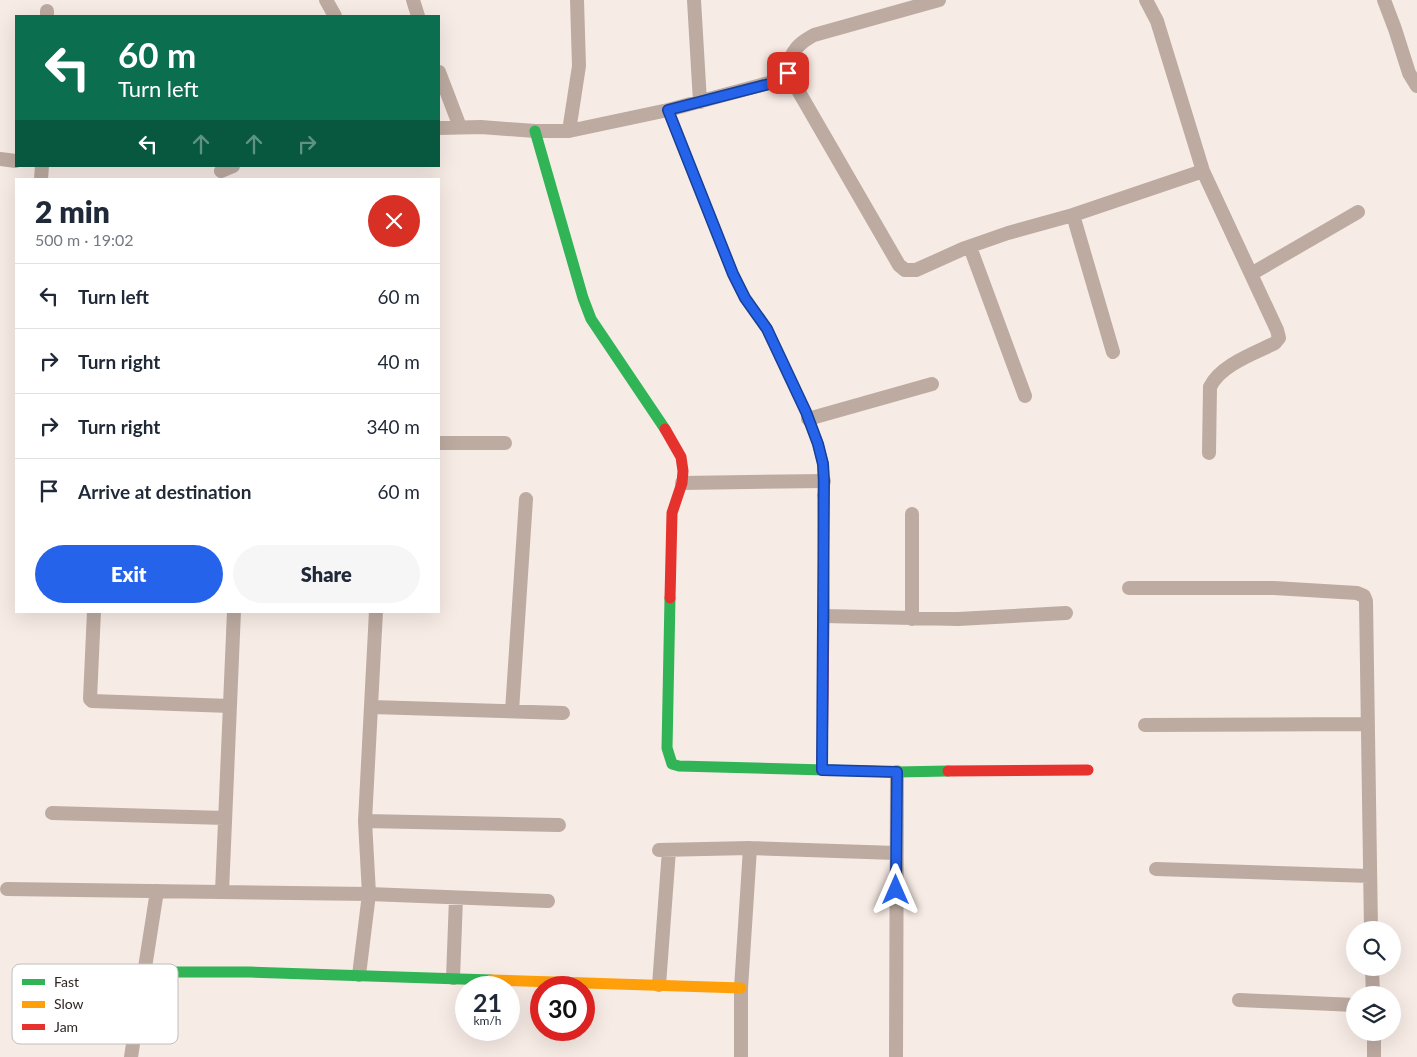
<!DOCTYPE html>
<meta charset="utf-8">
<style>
:root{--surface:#fff;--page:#f6f6f7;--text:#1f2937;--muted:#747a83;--line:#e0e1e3;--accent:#2563eb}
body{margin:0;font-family:Lato,sans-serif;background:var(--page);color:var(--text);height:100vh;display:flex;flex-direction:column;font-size:19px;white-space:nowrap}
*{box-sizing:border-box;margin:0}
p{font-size:16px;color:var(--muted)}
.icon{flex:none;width:28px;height:28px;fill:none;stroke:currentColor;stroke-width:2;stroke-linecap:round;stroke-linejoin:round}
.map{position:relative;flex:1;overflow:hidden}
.panel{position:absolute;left:15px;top:178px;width:425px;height:435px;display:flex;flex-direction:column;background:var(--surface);border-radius:0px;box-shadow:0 5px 20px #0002}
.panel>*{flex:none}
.hud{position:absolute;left:15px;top:15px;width:425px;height:152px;border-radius:0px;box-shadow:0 5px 20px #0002;background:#0b6e4f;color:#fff;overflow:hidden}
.tools{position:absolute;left:1346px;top:921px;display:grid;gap:10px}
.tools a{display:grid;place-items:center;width:55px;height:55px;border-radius:50%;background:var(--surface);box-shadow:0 5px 20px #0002;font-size:25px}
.speed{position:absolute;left:455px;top:976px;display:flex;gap:10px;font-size:25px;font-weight:700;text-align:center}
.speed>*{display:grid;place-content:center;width:65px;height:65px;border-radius:50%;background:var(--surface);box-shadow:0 5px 20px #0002;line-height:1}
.speed small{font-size:12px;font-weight:400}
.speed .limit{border:8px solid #d22;background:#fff;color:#111}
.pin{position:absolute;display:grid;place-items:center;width:42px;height:42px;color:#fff;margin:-21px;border-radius:10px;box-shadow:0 2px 8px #0006}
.me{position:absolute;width:55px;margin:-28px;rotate:0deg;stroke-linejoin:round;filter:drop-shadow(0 0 4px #0008)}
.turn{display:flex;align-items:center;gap:18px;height:105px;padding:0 20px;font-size:22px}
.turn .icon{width:65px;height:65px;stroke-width:2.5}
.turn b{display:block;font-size:35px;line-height:42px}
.lanes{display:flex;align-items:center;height:48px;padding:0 20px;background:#0003;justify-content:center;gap:25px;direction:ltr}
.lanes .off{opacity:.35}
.round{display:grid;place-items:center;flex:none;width:52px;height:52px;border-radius:26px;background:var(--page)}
.head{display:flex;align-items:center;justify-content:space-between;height:85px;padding:0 20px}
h1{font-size:30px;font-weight:800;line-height:38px}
.cta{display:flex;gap:10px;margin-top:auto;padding:10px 20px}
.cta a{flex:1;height:58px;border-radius:30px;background:var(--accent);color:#fff;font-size:20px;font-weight:800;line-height:58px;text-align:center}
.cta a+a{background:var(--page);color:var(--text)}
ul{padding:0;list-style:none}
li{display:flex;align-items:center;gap:15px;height:65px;padding:0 20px;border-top:1px solid var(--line)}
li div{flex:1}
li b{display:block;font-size:19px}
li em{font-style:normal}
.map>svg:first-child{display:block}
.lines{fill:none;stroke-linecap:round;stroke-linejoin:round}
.street{stroke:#bdaba1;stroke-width:14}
.fast{stroke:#30b455;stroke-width:11}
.slow{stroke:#ff9f0a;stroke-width:11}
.jam{stroke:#e5322d;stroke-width:11}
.route-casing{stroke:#184099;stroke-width:12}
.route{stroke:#2563eb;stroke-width:9}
.key{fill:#fff;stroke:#c0bebd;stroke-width:1}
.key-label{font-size:14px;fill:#2e2622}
</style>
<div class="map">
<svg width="1417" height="1057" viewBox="0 0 1417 1057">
<rect width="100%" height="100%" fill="#f7ebe5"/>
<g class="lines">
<path class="street" d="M326 0 335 16
M413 0 418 16
M694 0 700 102
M1146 0 1157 21 1203 171 1277 330 1279 338 1275 343C1255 353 1220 365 1210 387L1209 453
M1384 0 1395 29 1409 73 1417 86
M47 16V11
M439 72 460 127
M788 73 899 265 905 270H916L965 248 1008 233 1073 215 1203 171
M439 128 481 127 535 131H569L668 110 780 80C790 73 787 65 792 55 797 45 805 40 814 35L939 0
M569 131 579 66 577 0
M0 159 16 161
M221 171 233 166
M41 179 42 166
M1073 215 1113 352
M970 247 1025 396
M1251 274 1358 212
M808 419 932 384
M439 443H505
M682 483 824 481
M912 514V619
M1129 588H1274L1357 593 1364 596 1366 601 1371 930
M94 611 90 699 92 701 230 706
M824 616 958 619 1066 613
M372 707 563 713
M512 711 526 499
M1145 725 1368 724
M52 813 225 818
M365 821 559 825
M659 850 750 848 896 853
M1156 869 1370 876
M7 889 369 894 548 901
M222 892 234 611
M1372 968 1373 995
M359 975 369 894 365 821 376 611
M453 978 456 898
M659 985 669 850
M1239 1000 1355 1005
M1374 1032V1057
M131 1057 157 891
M741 1057V988L750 848
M896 1057 897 772"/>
<path class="fast" d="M668 110 733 274 745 298 767 329 806 412 818 444 823 463V495
M535 131 583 298 591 319 665 429
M670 598 667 748 672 764 679 766 897 772 948 771
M25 972H250L491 980"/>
<path class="slow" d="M491 980 741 988"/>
<path class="jam" d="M665 429 681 457 683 471 682 483 672 513 670 598
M822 770 824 616 823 495
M948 771 1088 770"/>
</g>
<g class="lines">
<g class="route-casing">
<path id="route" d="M788 73 780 80 773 83 668 110 733 274 745 298 767 329 806 412 818 444 823 464 824 480 822 770 897 772 896 890"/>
</g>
<use href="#route" class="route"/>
</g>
<rect x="12" y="964" width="166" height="80" rx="8" class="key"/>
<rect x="22" y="979" width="23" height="6" fill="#30b455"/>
<rect x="22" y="1001" width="23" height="7" fill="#ff9f0a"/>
<rect x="22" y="1024" width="23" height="6" fill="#e5322d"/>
<g class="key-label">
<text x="54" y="987">Fast</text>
<text x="54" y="1009">Slow</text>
<text x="54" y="1032">Jam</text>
</g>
</svg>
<div class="tools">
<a><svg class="icon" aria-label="search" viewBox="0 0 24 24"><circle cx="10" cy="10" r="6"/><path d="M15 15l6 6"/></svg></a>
<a><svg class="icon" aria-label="layers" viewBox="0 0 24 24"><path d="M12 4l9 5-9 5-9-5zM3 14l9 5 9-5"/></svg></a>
</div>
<div class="speed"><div>21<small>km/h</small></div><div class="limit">30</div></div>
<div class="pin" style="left:788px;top:73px;background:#d93025"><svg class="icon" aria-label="arrive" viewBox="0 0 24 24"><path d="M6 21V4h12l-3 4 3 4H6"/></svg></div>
<svg class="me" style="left:896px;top:890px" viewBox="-20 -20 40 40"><path d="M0-17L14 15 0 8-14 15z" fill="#2563eb" stroke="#fff" stroke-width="4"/></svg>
<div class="hud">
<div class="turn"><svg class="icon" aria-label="left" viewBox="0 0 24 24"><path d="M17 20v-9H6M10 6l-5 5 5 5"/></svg><div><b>60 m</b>Turn left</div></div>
<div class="lanes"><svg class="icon" aria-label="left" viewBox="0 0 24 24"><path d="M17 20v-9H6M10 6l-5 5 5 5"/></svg><svg class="icon off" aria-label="ahead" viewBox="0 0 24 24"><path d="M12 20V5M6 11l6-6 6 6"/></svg><svg class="icon off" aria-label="ahead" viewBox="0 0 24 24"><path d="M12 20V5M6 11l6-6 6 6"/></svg><svg class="icon off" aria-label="right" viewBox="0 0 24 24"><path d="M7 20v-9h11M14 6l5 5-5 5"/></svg></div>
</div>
<section class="panel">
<div class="head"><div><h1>2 min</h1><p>500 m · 19:02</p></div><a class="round" style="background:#d93025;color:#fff"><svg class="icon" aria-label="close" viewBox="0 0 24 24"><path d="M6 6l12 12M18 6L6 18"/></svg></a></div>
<ul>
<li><svg class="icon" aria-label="left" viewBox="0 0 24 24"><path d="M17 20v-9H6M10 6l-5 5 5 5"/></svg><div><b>Turn left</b></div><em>60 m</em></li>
<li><svg class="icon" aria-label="right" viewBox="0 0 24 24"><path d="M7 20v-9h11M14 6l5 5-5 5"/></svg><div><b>Turn right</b></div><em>40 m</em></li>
<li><svg class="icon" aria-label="right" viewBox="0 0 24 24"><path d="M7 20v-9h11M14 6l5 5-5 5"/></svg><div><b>Turn right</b></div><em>340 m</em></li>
<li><svg class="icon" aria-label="arrive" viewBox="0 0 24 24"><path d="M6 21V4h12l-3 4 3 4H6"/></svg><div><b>Arrive at destination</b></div><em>60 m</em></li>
</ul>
<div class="cta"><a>Exit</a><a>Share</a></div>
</section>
</div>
